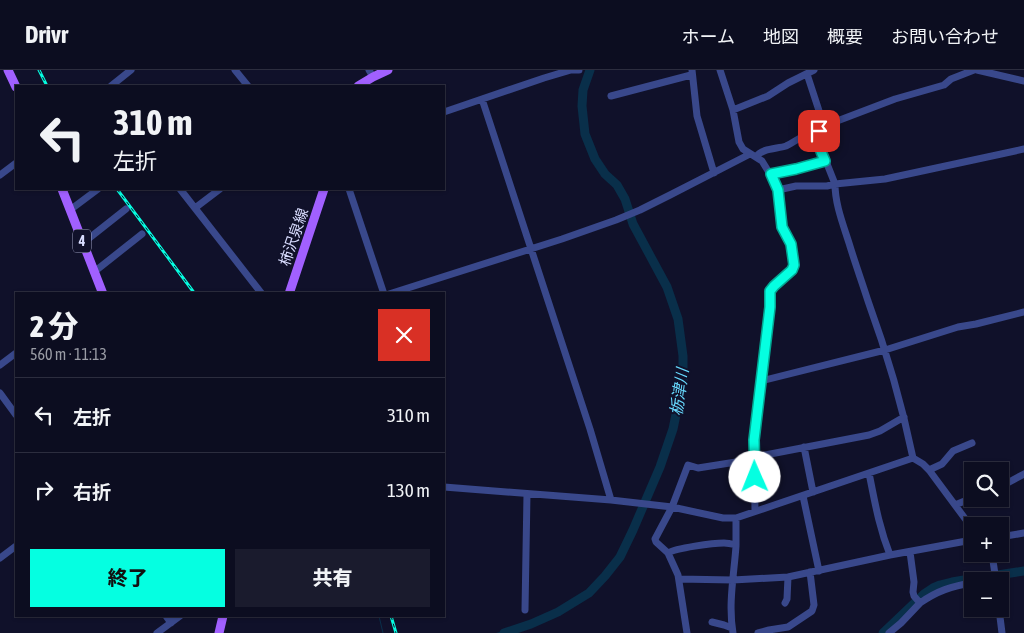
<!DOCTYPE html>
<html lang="ja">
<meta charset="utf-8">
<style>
:root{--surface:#0c0d20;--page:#1a1b2d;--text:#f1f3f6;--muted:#9a9ca5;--line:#2c2d3e;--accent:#05ffe1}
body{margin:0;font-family:"Asap Condensed","Noto Sans JP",sans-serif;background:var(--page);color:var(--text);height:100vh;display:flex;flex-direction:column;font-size:19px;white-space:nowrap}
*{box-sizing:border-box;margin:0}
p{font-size:16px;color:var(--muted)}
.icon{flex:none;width:28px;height:28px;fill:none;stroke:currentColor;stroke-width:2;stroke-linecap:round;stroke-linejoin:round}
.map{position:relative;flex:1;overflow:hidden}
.panel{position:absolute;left:15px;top:222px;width:430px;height:325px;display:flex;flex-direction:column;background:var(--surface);border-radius:0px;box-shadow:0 1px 4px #0004,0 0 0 1px var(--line)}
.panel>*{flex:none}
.guide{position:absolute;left:15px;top:15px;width:430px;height:105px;border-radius:0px;box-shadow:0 1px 4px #0004,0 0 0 1px var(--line);background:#0c0d20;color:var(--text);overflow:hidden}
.controls{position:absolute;left:964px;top:392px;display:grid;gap:10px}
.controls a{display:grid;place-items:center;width:45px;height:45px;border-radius:0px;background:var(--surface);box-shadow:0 1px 4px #0004,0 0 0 1px var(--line);font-size:25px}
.pin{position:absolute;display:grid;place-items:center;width:42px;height:42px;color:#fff;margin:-21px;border-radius:10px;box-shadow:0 2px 8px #0006}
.me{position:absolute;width:55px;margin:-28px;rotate:359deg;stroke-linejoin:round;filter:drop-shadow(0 0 4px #0008)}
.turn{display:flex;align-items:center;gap:18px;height:105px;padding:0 15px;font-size:22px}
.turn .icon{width:65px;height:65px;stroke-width:2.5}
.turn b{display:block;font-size:35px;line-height:42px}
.round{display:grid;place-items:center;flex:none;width:52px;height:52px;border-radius:0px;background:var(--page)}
.overview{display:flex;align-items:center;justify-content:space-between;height:85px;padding:0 15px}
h1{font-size:30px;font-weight:800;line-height:38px}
.action{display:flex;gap:10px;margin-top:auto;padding:10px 15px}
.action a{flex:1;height:58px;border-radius:0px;background:var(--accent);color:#111;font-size:20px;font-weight:800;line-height:58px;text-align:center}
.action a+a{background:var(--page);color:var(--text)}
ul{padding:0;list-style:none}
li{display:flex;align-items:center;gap:15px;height:75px;padding:0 15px;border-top:1px solid var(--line)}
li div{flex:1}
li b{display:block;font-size:19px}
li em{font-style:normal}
header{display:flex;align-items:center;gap:30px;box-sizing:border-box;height:70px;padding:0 25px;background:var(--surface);border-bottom:1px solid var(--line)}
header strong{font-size:24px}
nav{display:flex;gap:28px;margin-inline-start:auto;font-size:18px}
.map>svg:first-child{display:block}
.water{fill:#092f4a}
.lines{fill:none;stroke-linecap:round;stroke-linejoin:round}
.stream{stroke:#092f4a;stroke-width:1}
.river{stroke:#092f4a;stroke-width:9}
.minor{stroke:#39488b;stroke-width:7}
.major{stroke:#a160ff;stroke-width:9}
.rail-casing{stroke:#05ffe1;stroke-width:3}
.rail{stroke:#10112a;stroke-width:1;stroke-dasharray:4;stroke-linecap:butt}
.route-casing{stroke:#03a692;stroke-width:12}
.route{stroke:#05ffe1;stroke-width:9}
.labels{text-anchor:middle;stroke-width:4;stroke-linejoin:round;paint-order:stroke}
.shield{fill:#10112a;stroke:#9da0bf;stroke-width:1}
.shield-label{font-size:14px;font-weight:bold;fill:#d9ddff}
.street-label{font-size:15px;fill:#d9ddff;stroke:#10112a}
.water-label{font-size:16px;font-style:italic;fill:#67daff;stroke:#10112a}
</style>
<header>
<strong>Drivr</strong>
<nav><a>ホーム</a><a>地図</a><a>概要</a><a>お問い合わせ</a></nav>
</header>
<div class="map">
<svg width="1024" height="563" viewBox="0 0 1024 563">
<rect width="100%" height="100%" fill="#10112a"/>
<path class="water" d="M538 552C522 560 514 563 496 563Z"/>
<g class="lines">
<path class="stream" d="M379 546 383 563"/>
<path class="river" d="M504 563 531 554 558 542 589 523 605 506 620 487 633 460 660 397 673 359 683 311V286L678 249 667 217 633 154 625 129 617 115 605 104 595 89 585 64 582 36 583 20 590 0
M883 563 924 524 933 518 940 515 952 512 994 505H998L1024 501"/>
<path class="minor" d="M235 0 248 16
M369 0 373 7
M692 0 697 46 714 103
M720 0 733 40 739 72 743 79 762 91 775 112 778 120 782 157 791 174 794 195 792 200 774 216 770 221V237L754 370 755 441
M977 0 1024 11
M807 4 824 56
M111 16 131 0
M611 26 691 5
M482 29 590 359 611 430
M733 40 768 26 788 13 814 0
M444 42 544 8 571 0H579
M756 87C762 78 777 79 786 76 793 73 798 68 805 66 809 64 813 65 817 66
M771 104 796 99 825 91
M0 105 16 93
M180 119 262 224
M349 119 384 224
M778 120 796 116H827L835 114 885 109 1024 79
M195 138 220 119
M70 140 98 119
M83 173 126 139
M94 202 142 164
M389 224 562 169 616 150 640 140 670 125 750 84
M0 295 16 283
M761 311 885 280 958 257 976 254 1024 242
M0 323 16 345
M804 377 813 422
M755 387 869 365 880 361 904 347
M929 400 942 394 953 381 972 373
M869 403C875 433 879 457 890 485
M444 417 611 430 672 437 723 448H736L913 388
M1000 417 1024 404
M803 426 819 501
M955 435 972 428
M972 458 929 400 923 394 913 388C902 335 887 283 868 231 862 212 855 193 849 173 843 154 835 134 835 114L818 71C817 64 819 61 824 56L895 29 944 15 951 9 974 0
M1000 467 1024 463
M668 483C676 478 713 473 724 473 728 473 732 474 736 475
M992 484 996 511
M0 488 16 476
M679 509 733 510 788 507 890 485 972 470
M985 511 996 510
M785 533 787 529 788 507
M920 533C937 521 952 516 972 513
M999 539 1002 563
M525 540 527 424
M166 546 171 553
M712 552 724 555 732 558
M157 563 180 546
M687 563 678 505 668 483 656 472 655 469 672 437 688 395 698 398 755 389
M733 563C728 534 734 505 736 476 736 467 736 457 736 448
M758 563 769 560 788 557 812 541 814 535 810 502
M889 563 901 553 920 533 914 526 913 522 914 512 910 482"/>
<path class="major" d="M8 0 16 17
M358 16 373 7 388 0
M62 119 103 224
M289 224 324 119
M219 563 223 546"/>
<g class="rail-casing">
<path id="rail" d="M39 0 47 16
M117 119 195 224
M391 546 396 563"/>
</g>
<use href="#rail" class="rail"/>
</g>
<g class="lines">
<g class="route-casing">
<path id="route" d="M755 407 754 370 770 237V221L774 216 792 200 794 195 791 174 782 157 778 120 771 104 796 99 825 91C821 81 815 71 819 61"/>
</g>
<use href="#route" class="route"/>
</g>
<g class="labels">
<rect class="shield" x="73" y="159.5" width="18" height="23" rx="4"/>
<g class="shield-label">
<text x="82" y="176">4</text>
</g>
<g class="street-label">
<text transform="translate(294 167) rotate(-71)" y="5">柿沢泉線</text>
</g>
<g class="water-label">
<text transform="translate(679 322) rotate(-82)" y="6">栃津川</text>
</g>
</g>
</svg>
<div class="controls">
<a><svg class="icon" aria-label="search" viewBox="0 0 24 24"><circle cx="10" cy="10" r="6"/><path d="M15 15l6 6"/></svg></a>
<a>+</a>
<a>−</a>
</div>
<div class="pin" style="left:819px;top:61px;background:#d93025"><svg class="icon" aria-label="arrive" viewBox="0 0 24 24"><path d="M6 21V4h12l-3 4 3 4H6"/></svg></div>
<svg class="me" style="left:755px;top:407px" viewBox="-20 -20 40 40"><circle r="19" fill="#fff"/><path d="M0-13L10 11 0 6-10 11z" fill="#05ffe1"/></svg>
<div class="guide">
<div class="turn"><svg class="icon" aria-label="left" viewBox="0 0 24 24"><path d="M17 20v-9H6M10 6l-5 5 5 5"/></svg><div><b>310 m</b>左折</div></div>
</div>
<section class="panel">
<div class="overview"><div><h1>2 分</h1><p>560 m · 11:13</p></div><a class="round" style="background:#d93025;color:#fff"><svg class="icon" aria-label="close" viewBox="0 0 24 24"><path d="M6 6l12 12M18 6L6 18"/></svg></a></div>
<ul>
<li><svg class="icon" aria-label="left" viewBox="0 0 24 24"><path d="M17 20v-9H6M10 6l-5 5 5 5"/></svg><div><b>左折</b></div><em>310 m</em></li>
<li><svg class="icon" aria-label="right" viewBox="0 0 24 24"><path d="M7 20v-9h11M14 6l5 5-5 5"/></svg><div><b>右折</b></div><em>130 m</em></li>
</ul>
<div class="action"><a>終了</a><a>共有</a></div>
</section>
</div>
